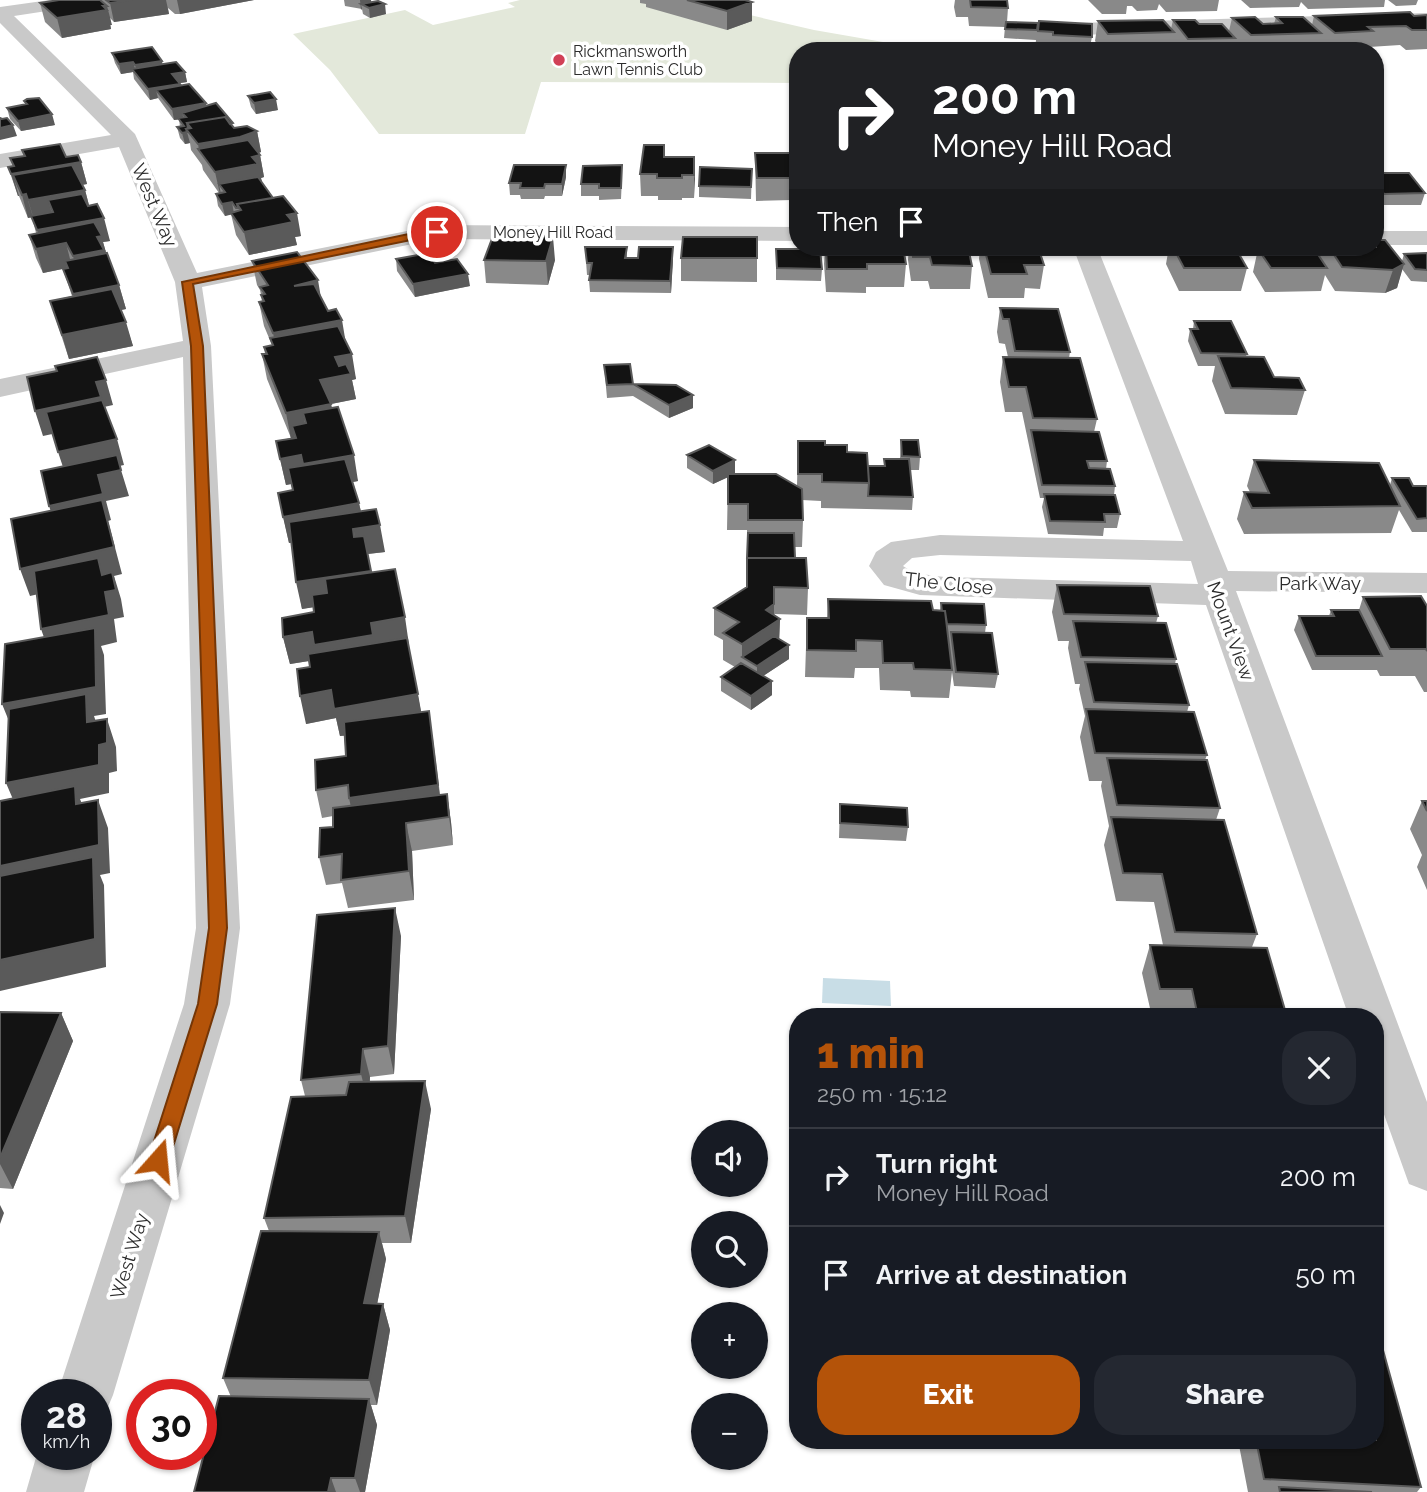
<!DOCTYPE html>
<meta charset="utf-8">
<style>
:root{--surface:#171b24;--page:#242831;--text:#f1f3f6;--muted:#9ea1a6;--line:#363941;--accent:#b45309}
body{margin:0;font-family:Raleway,sans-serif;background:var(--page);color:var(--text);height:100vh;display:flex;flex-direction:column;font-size:26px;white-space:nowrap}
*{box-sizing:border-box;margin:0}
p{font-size:23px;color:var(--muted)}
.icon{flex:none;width:38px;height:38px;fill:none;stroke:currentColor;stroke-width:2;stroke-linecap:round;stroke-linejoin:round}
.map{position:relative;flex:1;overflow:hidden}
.panel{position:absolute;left:789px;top:1008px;width:595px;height:441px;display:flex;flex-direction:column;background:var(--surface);border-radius:28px;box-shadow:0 2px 5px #0004}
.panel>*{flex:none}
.banner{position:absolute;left:789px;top:42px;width:595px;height:214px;border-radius:28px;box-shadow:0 2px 5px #0004;background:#202124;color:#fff;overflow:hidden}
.fabs{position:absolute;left:691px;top:1120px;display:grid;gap:14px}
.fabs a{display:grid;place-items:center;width:77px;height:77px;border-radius:50%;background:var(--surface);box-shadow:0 2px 5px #0004;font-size:35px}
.speed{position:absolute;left:21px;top:1379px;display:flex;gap:14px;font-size:35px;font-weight:700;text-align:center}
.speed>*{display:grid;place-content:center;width:91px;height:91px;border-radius:50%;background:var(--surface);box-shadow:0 2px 5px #0004;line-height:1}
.speed small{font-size:18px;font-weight:400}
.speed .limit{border:10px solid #d22;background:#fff;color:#111}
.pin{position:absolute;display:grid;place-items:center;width:60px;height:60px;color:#fff;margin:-30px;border:4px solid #fff;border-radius:50%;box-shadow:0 2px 7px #0007}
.me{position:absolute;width:77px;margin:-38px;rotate:18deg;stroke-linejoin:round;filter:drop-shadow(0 0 5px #0008)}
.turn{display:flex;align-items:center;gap:24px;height:147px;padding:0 28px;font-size:32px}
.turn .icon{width:91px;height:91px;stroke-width:2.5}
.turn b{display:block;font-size:49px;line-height:60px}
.then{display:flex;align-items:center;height:66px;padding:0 28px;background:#0003;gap:14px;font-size:26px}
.round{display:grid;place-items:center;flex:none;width:74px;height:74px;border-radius:28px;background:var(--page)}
.overview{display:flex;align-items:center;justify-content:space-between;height:119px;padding:0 28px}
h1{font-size:42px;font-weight:800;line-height:52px;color:var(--accent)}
.cta{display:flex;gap:14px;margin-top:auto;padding:14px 28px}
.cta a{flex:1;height:80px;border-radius:28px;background:var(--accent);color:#fff;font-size:28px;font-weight:800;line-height:80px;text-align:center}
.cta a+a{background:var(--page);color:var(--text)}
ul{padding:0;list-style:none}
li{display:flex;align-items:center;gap:21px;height:98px;padding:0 28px;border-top:2px solid var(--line)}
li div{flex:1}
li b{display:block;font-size:26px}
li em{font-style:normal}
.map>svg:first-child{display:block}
.green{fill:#e3e8da}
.water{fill:#c8dde6}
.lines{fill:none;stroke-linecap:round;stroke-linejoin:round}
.street{fill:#c9c9c9;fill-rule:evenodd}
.wall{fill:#898989}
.shaded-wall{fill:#5a5a5a}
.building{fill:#131313;stroke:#5a5a5a;stroke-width:2}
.route{fill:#b45309;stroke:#753606;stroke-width:2}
.poi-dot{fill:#d14056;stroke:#fff;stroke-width:2.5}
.labels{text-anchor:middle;stroke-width:7;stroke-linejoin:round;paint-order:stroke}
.far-poi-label{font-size:16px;fill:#2c2c2c;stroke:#fff;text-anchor:start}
.far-street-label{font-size:16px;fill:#2c2c2c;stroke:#fff}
.street-label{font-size:19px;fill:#2c2c2c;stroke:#fff}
</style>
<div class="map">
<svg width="1427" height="1492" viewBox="0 0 1427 1492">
<rect width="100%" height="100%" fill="#fff"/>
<path class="green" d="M520 0H685L814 30 935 51H798V83L541 82 525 134H379L330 70 293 34 405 10 433 25 515 7 508 3Z"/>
<path class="water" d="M823 978 890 981 891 1006 822 1003Z"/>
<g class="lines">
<path class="street" d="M50 0H95L86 5 14 16 135 134 197 273 437 225 798 227V241L437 239 202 287 211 346 240 928 230 1004 113 1395 105 1414 96 1418V1395H57L184 1004 196 928 183 357 0 397V379L183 341 175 282 119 147 0 168V154L111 135 0 23V7Z
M1427 13V25L1078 35 1069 29 1078 23Z
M1376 231H1427V245H1376Z
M1073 247H1097L1228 571 1427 573V593L1236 591 1427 1102V1191L1409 1184 1376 1092V1017H1349L1206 605 920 595 884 585 869 566 876 552 891 542 940 535 1183 541ZM940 555 1191 561 1198 584 944 577 914 573 903 566 912 558Z
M37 1454H95L84 1492H26Z"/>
</g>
<path class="wall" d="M101 0H254L180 14H175L168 8 169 14 114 22 110 18 111 29 62 38 45 22 40 3Z
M344 0H371V2L386 14 370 18 363 14 362 9 345 6Z
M640 0H745L752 21 727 30 646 7V4L640 3Z
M955 0H1007L1008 8 1007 22 1092 37 1089 51 1035 50 1036 40 1004 38 1005 27 969 26 968 17H956L954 7Z
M1088 0H1219L1217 11 1166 12 1159 4 1157 10 1137 11 1132 6H1127L1126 14H1102Z
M1241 0H1385L1384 7 1308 9 1301 2 1299 7 1250 8Z
M1388 0H1427H1418L1416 5 1396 6Z
M1427 15V49L1406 50 1400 45 1369 47 1368 51H1328L1319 43 1317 51H1243L1234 42 1232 51H1178L1172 43 1170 51H1103L1095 41 1098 21 1171 29 1173 20 1199 24 1229 31 1232 18 1263 24H1274L1276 17 1312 25 1314 16Z
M112 53 163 64 185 72 187 82 180 83 181 86 234 128 257 131 261 152 258 153 260 155 264 177 261 178 262 183 301 236 295 237 297 245 249 255 236 235 231 214 225 216 218 206 216 194 219 193 203 170 202 165 191 150 190 143 185 144 180 138 177 127H180L179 119 174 120 158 98 150 100 134 79 133 72 121 74 115 63Z
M248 96 278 110 256 114 251 107Z
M24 101 55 125 21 131 10 119 7 108 25 104Z
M22 150 66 157 81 162 87 184 82 185 85 190 89 205 110 241 103 242 106 253 119 285 126 309 121 310 133 346 69 359 50 301 72 296 63 269 67 268 43 273 36 258 29 235 36 233 32 217 28 218 19 196H18L8 167 13 166 10 158 24 156Z
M755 153H798V197L792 198V200L756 201Z
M665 157H694V198H682V200H658V196H641L640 174Z
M1376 167 1380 173 1425 193 1421 205H1381L1376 198Z
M752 169 751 199 699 197V186Z
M566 177 562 196H545L544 199H521L520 195H510L509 183Z
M622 177 621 199 599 200V196H581V184Z
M757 237V282L681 281V258Z
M585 247H627V258L673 259 671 293 590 292 589 280 590 275H587Z
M825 247H903L906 264 904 287H866V293L826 292 824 264Z
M909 247H968L972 266 970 289H930L928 281H911L908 260Z
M980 247H1038L1044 265 1040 289 1025 288 1024 298H988L979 259Z
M1169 247H1235L1247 268 1241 291H1179L1166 264Z
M1264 247H1313L1319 255 1321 247H1376L1402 261 1404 254 1427 253V282L1411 281 1402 269 1397 288 1385 293 1335 291 1325 275 1321 291 1265 292 1253 272 1258 249H1264Z
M776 249 822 269 821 281 776 280Z
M396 259 435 263 470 286 415 297 397 271Z
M484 260H555L548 285 486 283Z
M252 261 321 297 345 341 356 379 352 380 356 399 331 404 332 408 358 481 353 482 361 511 385 552 368 554 371 572 409 645H408L421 712 433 739 440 794H447L451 822 453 845 412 851 414 900 348 908 342 883 326 885 319 857 333 827V816L322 818 316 790 346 756 344 736H340L336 718 306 724 310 667 309 661 290 664 283 637 314 612 313 607 302 609 291 543H289L278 493 293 490 291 484 286 485 276 441 291 438 267 379 262 354H265L264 347 272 345 264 326 259 302H262L261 295 260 290 257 285Z
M1000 308 1070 352 1069 358 1097 419 1094 432 1107 461 1106 469 1115 486 1114 495 1120 514 1117 528H1104L1103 536 1048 534 1042 507 1044 498H1040L1022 412H1005L1000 382 1003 357H1008L1005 344 999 343 997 332Z
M1194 321 1247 354 1246 356 1274 377 1305 390 1297 415 1225 414 1212 381 1215 366H1198L1188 341 1190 329H1193Z
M604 365 633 384V396L607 398Z
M633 384 693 408 669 418 633 396Z
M901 440 920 457 919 470H910L913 497 912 510 821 508V501L802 500 803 520 802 547H795V558L808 588 807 615 774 614 780 619 779 639 789 645V659L763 676 772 695 751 710 721 691V677L735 667 723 660V640L714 635V608L747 588V530H727L728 477 713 484 687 468V455L735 474 797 486 798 441 825 445 847 452 868 466H884V459H900Z
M1254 460 1390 485 1392 478 1413 486H1427V532H1412L1399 510 1391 533 1244 534 1237 519 1244 492H1250L1247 486Z
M1057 585 1158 616 1156 623 1176 659 1175 664 1189 705 1187 712 1207 755 1205 760 1220 808 1216 820 1257 934 1252 947 1287 1017H1152L1142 973 1150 945H1163L1154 902 1116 901 1104 845 1109 826 1101 786 1102 781H1089L1080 737 1085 716 1079 689 1080 684H1075L1068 648 1069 641H1058L1052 612Z
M1363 597 1427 606V692H1424L1415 676H1380L1377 670H1312L1294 630 1299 616H1329L1331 610H1359Z
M828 599 933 610H940L941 603 986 625 985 633 998 674 995 688 954 686 952 672 949 698 911 697 910 691 880 690 879 668H855L854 678 805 677 807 618H827Z
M1422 801H1427V890L1417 867 1422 855 1410 829Z
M840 804 908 827 906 841 839 838Z
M401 936 394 1074 370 1077V1082L431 1109 411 1243H382L386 1259 377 1304H383L390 1330 377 1405H371L377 1425 365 1492H194L231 1397 223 1378 269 1231 264 1218 305 1096 301 1080Z
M0 1012 61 1013 73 1041 13 1189 0 1188Z
M1238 1440H1376L1421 1487 1417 1492H1248Z"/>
<path class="shaded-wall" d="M132 0H166L169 14 114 22 110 3Z
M177 0H254L180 14Z
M360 0H371L372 5 361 4 362 9 361 10Z
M752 2V21L727 30V11Z
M385 4 386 14 370 18 369 8Z
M107 6 112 25H110L111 29 62 38 57 18Z
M162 61 164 71 138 76 135 65Z
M133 62 136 72 132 69 133 72 121 74 119 64Z
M185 72 187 82 174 84 172 74Z
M180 84 182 94 156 90 158 98 150 100 148 89Z
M276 99 278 110 256 114 254 103Z
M206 103 208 114 182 113 184 119 174 120 172 109Z
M52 114 55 125 21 131 18 121Z
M13 125 17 136 0 140V128Z
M257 131 261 152 245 159 199 150 198 144Z
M187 132 190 143 185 144 182 133Z
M260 155 264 177 261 178 263 186 219 184 221 194H220L215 172 252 157Z
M694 157 695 179 694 198Z
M81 162 87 184 26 194 33 217 28 218 22 195 13 175 19 196H18L11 174Z
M566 165V177L562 196V184Z
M85 190 91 213 53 212 48 200 54 220 35 223 28 200Z
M232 202 234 214 225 216 222 204Z
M297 213 301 236 295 237 297 245 249 255 244 232 287 215Z
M104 218 110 241 103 242 108 259 79 280 73 256 66 243 72 267 65 261 67 268 43 273 36 249 43 248 37 230Z
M553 237 555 260 548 285 546 261Z
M673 247V259L671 293 670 281Z
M1404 264 1397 288 1385 293 1393 270Z
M468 274 470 286 415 297 413 284Z
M318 280 322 304 294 286Z
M119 285 126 309 80 318 73 294Z
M342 320 346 344 278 357 273 333Z
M126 322 133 346 69 359 62 335Z
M352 354 356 379 352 380 356 399 331 404 336 429 303 413 307 435 292 426 295 438 291 439 286 413 320 380 335 357Z
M106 380 113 405 104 407 108 422 43 436 35 411 96 382Z
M693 395V408L669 418V405Z
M117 439 124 465 110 468 121 470 129 496 106 501 111 520 108 521 122 574 114 576 121 599 124 617 114 619 117 642 101 646 104 655 106 714 94 716 96 722 13 731 2 704 51 657 41 629 103 579 30 596 20 569 58 532 49 506 71 491 58 452Z
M301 455 306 481 286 485 280 459Z
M354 455 358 481 308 490 303 464Z
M735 460V474L713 484V471Z
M359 503 364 527 380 525 385 552 358 555 354 532 289 543 283 517Z
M371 571 375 598 302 609 296 582Z
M774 604V623L780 619 779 646 742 657V644L766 610Z
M405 617 409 645 290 664 283 637Z
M789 645V659L757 680V666Z
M772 681V695L751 710V696Z
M331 690 418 694 423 722 340 736 336 718 306 724 300 696Z
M429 711 442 813 355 826 349 798Z
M107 719 116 747 117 771 109 773V793L80 799 86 814 18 811 6 783 99 745Z
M447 794 451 822 453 845 449 817Z
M98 800 108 828 110 873 100 875 104 885 106 967 0 991V866Z
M406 823 412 851 414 900 409 871Z
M395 908 401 936 394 1074 388 1046Z
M61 1013 73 1041 13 1189 0 1164V1158Z
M363 1049 370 1077 368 1102 361 1074Z
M425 1081 431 1109 411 1243 405 1216Z
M0 1205 4 1213 0 1224Z
M379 1232 386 1259 372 1330 364 1303Z
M383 1304 390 1330 377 1405 369 1380Z
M369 1399 377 1425 365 1492H360L355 1478Z
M331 1478 336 1492H328Z"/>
<path class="building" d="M59 0H100L107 6H103L107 10 57 18 40 3Z
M106 0H132L110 3Z
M687 0H745L752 2 727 11Z
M970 0H1007L1008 8 971 7Z
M378 1 385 4 369 8 361 4Z
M1410 12 1414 16 1427 15V30H1412L1406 26 1368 27 1373 31 1335 33 1314 16Z
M1255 17 1263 24 1282 23 1276 17H1303L1321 33 1251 35 1232 18Z
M1163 20 1174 32 1108 34 1098 21Z
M1173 20H1195L1199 24H1222L1235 38 1188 39Z
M1039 21 1092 24V37L1053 35V32L1038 31Z
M1006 22 1038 23 1037 30 1005 29Z
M152 47 162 61 135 65 133 62 119 64 112 53Z
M176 62 185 72 172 74 180 84 148 89 132 69Z
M189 84 206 103 172 109 156 90Z
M270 92 276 99 254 103 248 96Z
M39 98 52 114 18 121 7 108 27 104 24 101 27 99Z
M216 103 233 123 230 124 225 117 187 123 188 128 186 129 187 132 182 133 177 127 184 126 178 118 186 117 182 113Z
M225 117 234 128 247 126 257 131 240 137 198 144 186 129 191 128 187 123Z
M0 118 2 119 7 118 13 125 0 128Z
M248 140 260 155 252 157 258 164 215 172 198 149Z
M60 144 66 157 78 155 81 162 11 174 8 167 14 166 10 158 25 156 22 150Z
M644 145H664V157H694V175H682V178H657V174H640Z
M755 153H798V175H792V178H757Z
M72 165 85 190 28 200 26 194 22 195 13 175Z
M514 165H566L562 184H545L544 188H520L521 183H509Z
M622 165 621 188H599V184H581L583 166Z
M700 167 752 169 751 187 699 186Z
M1376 167 1380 173H1409L1425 193 1384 194 1379 186H1376Z
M258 177 273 198 237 204 238 208H236L232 202 222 204 216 194 225 192 219 184Z
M82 194 88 206 97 204 104 218 37 230 31 216 53 212 48 200Z
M283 196 297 213 287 215 293 222 244 232 231 213 241 210 237 204Z
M94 222 102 236 97 237 104 250 73 256 66 243 36 249 29 235Z
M518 234 553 237 546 261 484 260 493 236H517Z
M683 237H757V258H681Z
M1376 240H1385L1404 264 1393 270 1342 267 1329 247H1376Z
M585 247H627L625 258H638L639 247H673L670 281 589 280 592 263H587Z
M826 247H903L906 264H867V269H827Z
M912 247H968L972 266 932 265 930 257H913Z
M984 247H1038L1044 265H1024L1027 274H991Z
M1173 247H1235L1247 268H1184Z
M1271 247H1313L1327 268H1271L1258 249 1272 248Z
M776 249H820L822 269 777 268Z
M297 252 318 280 294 286 314 284 328 311 336 309 342 320 273 333 259 302 264 301 261 295 265 294 260 287 268 285 252 261Z
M107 253 119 285 73 294 63 269 68 268 65 261Z
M429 253 435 263 457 259 468 274 413 284 396 259Z
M1427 253V270L1415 269 1404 254Z
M112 289 126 322 62 335 50 301Z
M1000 308 1058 309 1070 352 1015 351 1009 319H1003Z
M1194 321H1231L1247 354 1201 353 1190 329H1198Z
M338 326 352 354 335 357 339 366 346 364 351 374 320 380 331 404 286 413 262 354H267L264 347 273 345 270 338Z
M1218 356 1264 357 1274 377 1299 378 1305 390 1231 388Z
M97 357 106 380 96 382 101 397 35 411 27 377 57 371 55 366Z
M1003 357 1080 358 1097 419 1033 418 1026 387H1009Z
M630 364 633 384 607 385 604 365Z
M633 384 676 385 693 395 669 405Z
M102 400 117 439 58 452 46 412Z
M338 407 354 455 303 464 301 455 280 459 276 441 296 438 292 426 306 423 303 413Z
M1031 430 1099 432 1107 461H1087L1089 468 1110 469 1115 486 1042 485Z
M901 440H918L920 457 902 456Z
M798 441H825V445H847V452L867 453 869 483 822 482V474H798Z
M709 445 735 460 713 471 687 455Z
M117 455 121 470 98 475 103 494 49 506 41 471Z
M345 459 359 503 283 517 278 493 293 490 288 468Z
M884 459H909L913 497 868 496 869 483 868 466H885Z
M1254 460 1379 463 1400 506 1252 508 1244 492 1269 493Z
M728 474H776L802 489 803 520H748V504H728Z
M1392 478H1409L1413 486H1427V518L1417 519Z
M1044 494 1115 495 1120 514H1104L1105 522 1050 521Z
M102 500 114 547 20 569 11 519Z
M376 509 380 525 353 529 354 537 364 536 371 571 296 582 289 522Z
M748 533H794L795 558H747Z
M98 558 102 575 112 572 116 590 105 592 109 615 41 629 34 571Z
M747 558H806L808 588 774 587V604L766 610 780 619 742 644 723 633 739 622 714 608 747 587Z
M395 569 405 617 371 623 373 635 314 645 312 632 283 637 282 618 314 612 312 595 327 593 325 579Z
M1057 585 1150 586 1158 616 1064 614Z
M1421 596 1427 606V651L1426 649H1390L1363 597Z
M828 599 931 601 933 610 945 611 952 670 914 669 913 663H883L882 641 856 640V651L807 650V618H829Z
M941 603 984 604 986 625 947 624 945 611H942Z
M1331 610H1359L1382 656H1316L1299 616H1334Z
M1073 621 1166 623 1176 659 1081 657Z
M95 628 96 687 2 704 5 644Z
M951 632 992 633 998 674 956 672Z
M774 636 789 645 757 666 742 657Z
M407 638 418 694 334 709 331 690 300 696 297 669 310 667 308 654Z
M1085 662 1177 664 1189 705 1094 702Z
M741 663 772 681 751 696 721 677Z
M86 694 87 722 107 719V743L99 745V765L6 783 9 709Z
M1086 709 1194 712 1207 755 1095 753Z
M429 711 438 785 349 798 348 785 316 790 315 760 346 756 344 722Z
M1107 758 1207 760 1220 808 1117 805Z
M75 786 76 804 98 800 99 845 0 866V801Z
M447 794 449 817 406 823 409 871 341 880 342 854 319 857 320 828 333 827V808Z
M1422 801H1427V811Z
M840 804 907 808 908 827 840 823Z
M1111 817 1224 820 1257 934 1175 932 1162 874 1123 873Z
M93 857 95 939 0 960V876Z
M395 908 388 1046 363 1049 361 1074 301 1080 317 915Z
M1150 945 1267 948 1287 1017H1198L1192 989H1160Z
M0 1012 61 1013 0 1158Z
M425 1081 405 1216 264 1218 291 1097 346 1095 349 1082Z
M261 1231 379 1232 364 1303 383 1304 369 1380 223 1378Z
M1376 1325 1421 1487 1264 1479 1256 1440H1376Z
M219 1396 369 1399 355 1478H331L328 1492H194Z
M1279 1487 1372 1492H1280Z"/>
<path class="route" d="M437 228 441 229V234L193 284 203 346 227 928 217 1004 169 1160 166 1166 158 1169 151 1166 148 1160 198 1004 209 928 191 346 182 282Z"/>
<circle class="poi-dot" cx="559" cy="60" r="7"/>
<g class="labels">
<g class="far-poi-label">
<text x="573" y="57">Rickmansworth<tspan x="573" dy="18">Lawn Tennis Club</tspan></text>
</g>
<g class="far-street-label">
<text x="553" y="238">Money Hill Road</text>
</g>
<g class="street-label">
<text transform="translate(155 205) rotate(67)" y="7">West Way</text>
<text transform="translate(949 583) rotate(6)" y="7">The Close</text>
<text x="1320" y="590">Park Way</text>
<text transform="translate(1231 631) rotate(70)" y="7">Mount View</text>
<text transform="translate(129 1256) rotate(-73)" y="7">West Way</text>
</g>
</g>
</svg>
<div class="fabs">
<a><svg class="icon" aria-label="sound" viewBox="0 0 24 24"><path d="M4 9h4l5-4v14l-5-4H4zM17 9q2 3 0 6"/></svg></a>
<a><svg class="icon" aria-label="search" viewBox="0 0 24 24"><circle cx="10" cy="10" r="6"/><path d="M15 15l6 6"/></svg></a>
<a>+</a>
<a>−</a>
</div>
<div class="speed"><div>28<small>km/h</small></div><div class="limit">30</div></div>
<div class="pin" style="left:437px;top:232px;background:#d93025"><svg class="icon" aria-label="arrive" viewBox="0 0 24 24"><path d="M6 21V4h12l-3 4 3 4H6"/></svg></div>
<svg class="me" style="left:158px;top:1160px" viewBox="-20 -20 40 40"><path d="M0-17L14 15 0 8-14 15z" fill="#b45309" stroke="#fff" stroke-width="4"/></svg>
<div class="banner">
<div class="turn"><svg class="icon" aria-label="right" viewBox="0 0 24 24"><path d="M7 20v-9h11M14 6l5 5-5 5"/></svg><div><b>200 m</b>Money Hill Road</div></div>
<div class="then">Then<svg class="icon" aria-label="arrive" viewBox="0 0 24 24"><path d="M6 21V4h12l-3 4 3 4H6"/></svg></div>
</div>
<section class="panel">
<div class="overview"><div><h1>1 min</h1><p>250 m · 15:12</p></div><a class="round"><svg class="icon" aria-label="close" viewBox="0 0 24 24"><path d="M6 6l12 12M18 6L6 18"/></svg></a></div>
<ul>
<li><svg class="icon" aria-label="right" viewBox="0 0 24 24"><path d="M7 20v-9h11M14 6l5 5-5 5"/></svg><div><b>Turn right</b><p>Money Hill Road</p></div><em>200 m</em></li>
<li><svg class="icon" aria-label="arrive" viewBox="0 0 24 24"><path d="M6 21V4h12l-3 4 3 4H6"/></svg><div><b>Arrive at destination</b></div><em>50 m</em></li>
</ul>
<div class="cta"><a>Exit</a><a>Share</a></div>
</section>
</div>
